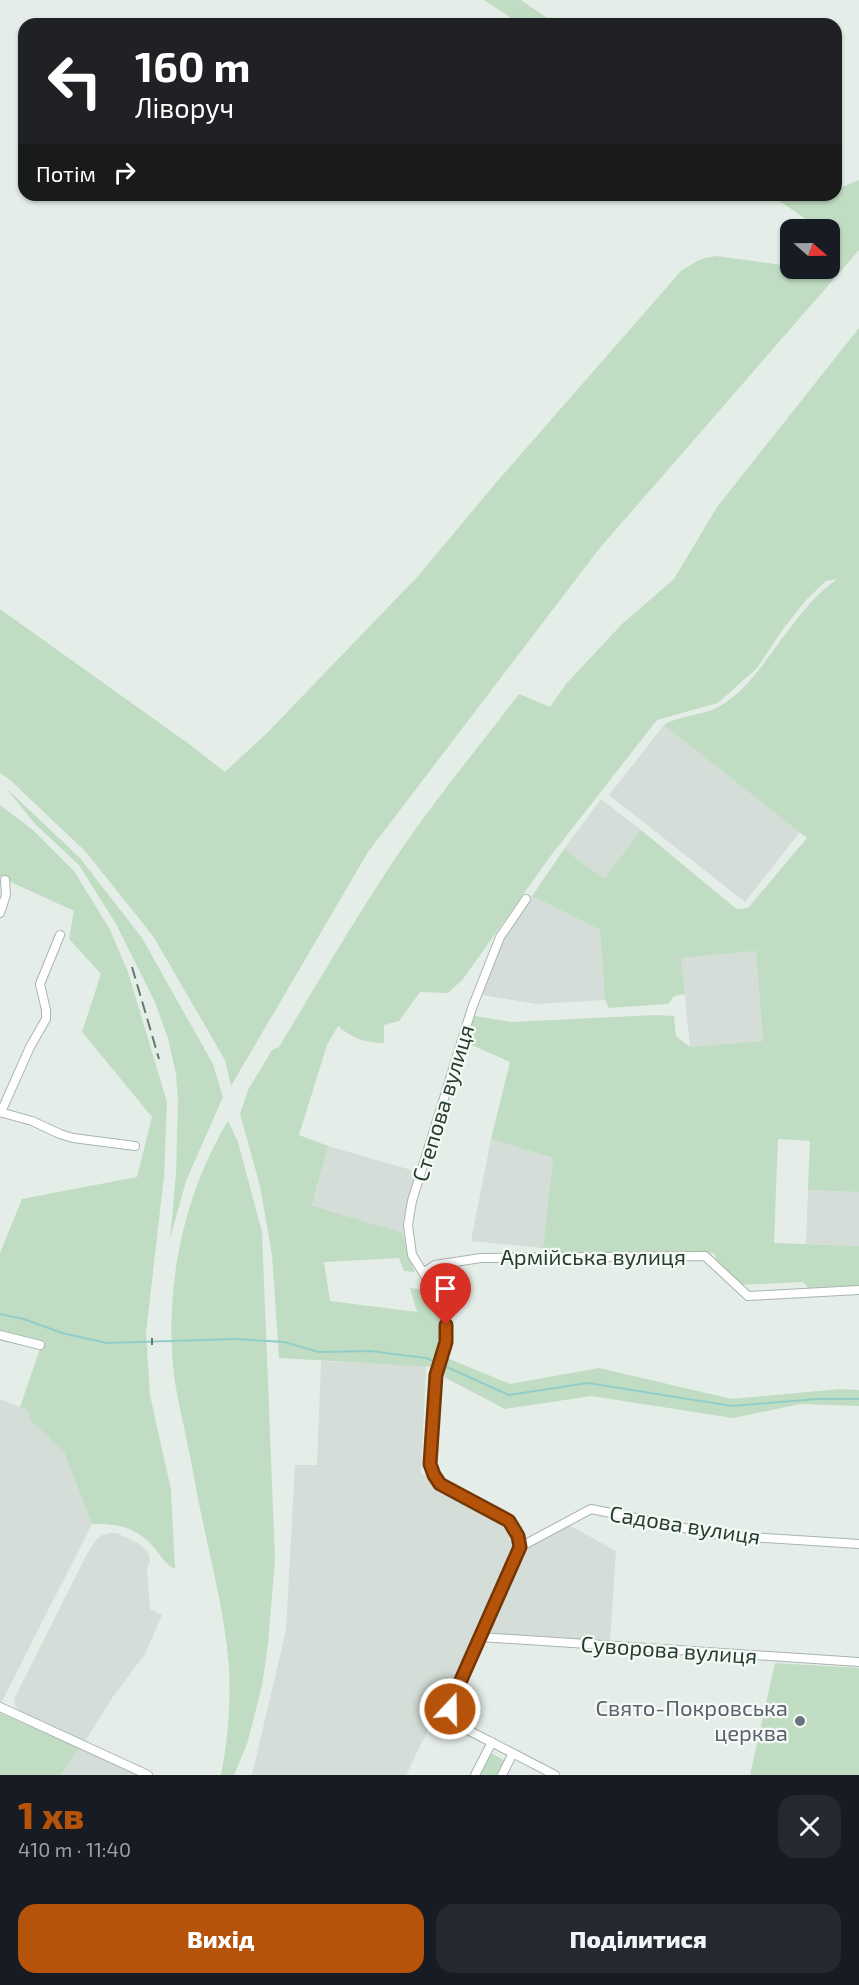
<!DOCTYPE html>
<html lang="uk">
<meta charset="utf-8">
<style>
:root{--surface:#171b24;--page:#242831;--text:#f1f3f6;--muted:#9ea1a6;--accent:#b45309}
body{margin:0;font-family:"Exo 2",sans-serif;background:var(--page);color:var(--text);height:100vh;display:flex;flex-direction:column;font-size:22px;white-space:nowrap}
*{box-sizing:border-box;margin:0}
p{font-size:20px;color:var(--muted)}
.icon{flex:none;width:33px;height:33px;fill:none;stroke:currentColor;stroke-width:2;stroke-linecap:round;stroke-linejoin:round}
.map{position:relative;height:1775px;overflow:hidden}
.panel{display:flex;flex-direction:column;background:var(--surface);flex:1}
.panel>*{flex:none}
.banner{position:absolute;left:18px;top:18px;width:824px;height:183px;border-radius:18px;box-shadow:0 2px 4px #0004;background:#202124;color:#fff;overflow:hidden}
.needle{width:39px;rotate:110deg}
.controls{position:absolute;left:780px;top:219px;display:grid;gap:12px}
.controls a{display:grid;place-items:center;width:60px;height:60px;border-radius:12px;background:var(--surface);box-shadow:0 2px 4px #0004;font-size:30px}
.pin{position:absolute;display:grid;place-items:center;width:51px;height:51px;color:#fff;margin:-62px -26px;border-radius:50% 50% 50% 0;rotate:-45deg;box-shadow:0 0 6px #0007}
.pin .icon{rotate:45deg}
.me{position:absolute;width:66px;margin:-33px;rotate:21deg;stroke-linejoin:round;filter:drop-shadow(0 0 4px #0008)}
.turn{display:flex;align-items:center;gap:21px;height:126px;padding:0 18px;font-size:27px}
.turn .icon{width:78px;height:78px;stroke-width:2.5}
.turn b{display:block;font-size:42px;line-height:51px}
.then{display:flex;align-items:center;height:57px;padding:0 18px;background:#0003;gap:12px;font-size:22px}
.round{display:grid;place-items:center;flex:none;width:63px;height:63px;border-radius:18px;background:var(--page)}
.overview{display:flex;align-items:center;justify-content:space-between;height:102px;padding:0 18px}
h1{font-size:36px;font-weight:800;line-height:45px;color:var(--accent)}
.cta{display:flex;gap:12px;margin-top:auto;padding:12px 18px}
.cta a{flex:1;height:69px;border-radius:18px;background:var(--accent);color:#fff;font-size:24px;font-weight:800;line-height:69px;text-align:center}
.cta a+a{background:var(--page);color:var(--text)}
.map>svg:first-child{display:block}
.built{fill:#d4ddd7}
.green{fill:#c0dcc2}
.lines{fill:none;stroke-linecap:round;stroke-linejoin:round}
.stream{stroke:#93cdca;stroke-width:2}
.minor-casing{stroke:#a8b5ae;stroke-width:10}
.minor{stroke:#fff;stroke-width:8}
.rail{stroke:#61796d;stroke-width:2;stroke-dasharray:12 6;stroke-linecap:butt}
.route-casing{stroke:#753606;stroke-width:15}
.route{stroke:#b45309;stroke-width:10}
.worship-dot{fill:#6b7280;stroke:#f6faf7;stroke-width:2}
.labels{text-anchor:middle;stroke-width:4.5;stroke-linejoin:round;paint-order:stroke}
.street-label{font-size:22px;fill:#263e32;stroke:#f6faf7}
.worship-label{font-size:22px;fill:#5b616d;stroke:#f6faf7;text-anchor:end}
</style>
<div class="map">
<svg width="859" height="1775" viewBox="0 0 859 1775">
<rect width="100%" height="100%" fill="#e5ede8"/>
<path class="built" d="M664 725 800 832 745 902 609 795Z
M601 799 641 830 604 879 564 849Z
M532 896 600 930 605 1000 537 1004 482 995 501 938Z
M756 951 763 1041 690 1047 681 958Z
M491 1139 553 1158 543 1248 471 1241Z
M328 1146 418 1172 408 1200 403 1221V1233L312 1207Z
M808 1190 859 1192V1246L806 1244Z
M321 1361 426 1366 421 1474 427 1475 437 1487 501 1519 513 1531 518 1540 514 1554 406 1775H252L286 1630 295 1465H317Z
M0 1399 27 1410 31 1421 64 1452 92 1524 1 1703 0 1702Z
M569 1525 616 1551 610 1642 495 1634 490 1631V1625L525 1549Z
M110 1533H117L139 1544 148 1552 150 1561 147 1569 150 1609 162 1615 145 1654 112 1698 85 1741 20 1711 15 1706 14 1699 87 1554 95 1541 102 1535Z
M79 1748 140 1775H60Z"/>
<path class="green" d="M484 0H521L556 24H520Z
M859 180V250L599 549 368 852 231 1086 225 1060 153 936 86 852 9 779 0 773V609L189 744 225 772 268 732 419 575 495 484 682 270 701 259 716 256 790 266V268H830V242L832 240 830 238V230L820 229 771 195H836V190Z
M859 328V1192L808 1190 810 1141 778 1139 774 1243 859 1246V1289L811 1291 803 1282 740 1285 717 1262 714 1253 546 1255 543 1248 553 1158 491 1139 510 1062 465 1042 471 1020 475 1016 512 1022 656 1015 674 1016 676 1036 690 1047 763 1041 756 951 681 958 685 994 674 996 668 1004 609 1008 605 1000 600 930 532 896 564 849 604 879 641 830 734 907 738 909 748 908 807 838 664 725C679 715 703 716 720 706 750 688 766 659 787 632 799 617 812 599 827 587 830 584 834 582 837 579L826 581 807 599 783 629 757 668 718 703 657 720 549 858 463 979 448 993 420 992 399 1021 384 1025V1043C365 1043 352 1038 338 1026L327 1045 299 1135 328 1146 312 1206 403 1233 408 1256 415 1272 404 1271 399 1258 324 1262 330 1301 417 1312 410 1288 425 1290C431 1296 437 1302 440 1310 446 1326 439 1351 434 1367L279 1358 272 1255 260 1186 240 1114 248 1090 272 1050 279 1047C320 979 360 910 405 844 441 792 481 744 519 694L550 707 566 684 621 625 674 579 717 507Z
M6 788 80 858 142 938 213 1064 223 1097 186 1181 170 1239 176 1174 178 1100 176 1074 168 1038 154 1000 116 924 79 865 35 824Z
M0 805 33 830 74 871 110 930 128 972 167 1102 164 1176 146 1333 150 1395 171 1490 175 1569C165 1564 162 1557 155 1549 138 1528 119 1523 92 1524L64 1452 31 1421 27 1410 20 1407 42 1343 0 1332V1253L22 1199 137 1177 152 1117 82 1032 101 974 69 939 74 911 0 877Z
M228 1121 238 1142 262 1232 275 1560 268 1644 262 1686 247 1744 234 1775H221C228 1739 231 1703 229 1666 225 1617 213 1570 203 1523 197 1496 193 1469 187 1442 183 1420 177 1398 174 1375 164 1289 183 1195 228 1121Z
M447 1358 510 1384 599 1368 732 1399 840 1389 859 1390V1406L800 1404 733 1418 591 1396 505 1409 444 1377Z
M775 1663 859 1668V1775H750Z
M0 1713 79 1748 60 1775H0Z
M491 1753 505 1761 497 1775H480Z"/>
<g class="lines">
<path class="stream" d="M0 1314 24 1319 62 1333 107 1343 235 1339 284 1342 319 1352 370 1351 426 1358 437 1363
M442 1365 509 1395 588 1383 732 1406 817 1399H859"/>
<g class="minor-casing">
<path id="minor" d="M526 899 500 937 472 1008 412 1201 408 1225 412 1255 446 1309V1342L436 1375 430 1464 434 1475 440 1484 509 1521 516 1530 520 1547 452 1698C448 1711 450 1720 462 1727L555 1775
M0 913 6 895 5 880
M0 1112 32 1121 60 1134 73 1138 135 1146
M1 1112 30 1047 46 1019V1010L40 984 60 935
M423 1273 435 1265 481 1258 705 1256 748 1296 859 1290
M0 1335 40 1345
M520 1547 591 1509 719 1535 859 1544
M480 1637 859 1662
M0 1707 148 1775
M475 1775 492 1742
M502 1775 513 1753"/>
</g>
<use href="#minor" class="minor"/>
<path class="rail" d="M132 967 159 1059
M152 1338V1345"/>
</g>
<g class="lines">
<g class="route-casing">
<path id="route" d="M446 1325V1342L436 1375 430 1464 434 1475 440 1484 509 1521 518 1536 520 1547 453 1698 450 1709"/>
</g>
<use href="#route" class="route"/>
</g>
<circle class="worship-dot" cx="800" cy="1721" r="6"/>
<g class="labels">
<g class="street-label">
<text transform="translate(443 1103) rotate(-73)" y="8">Степова вулиця</text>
<text x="593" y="1265">Армійська вулиця</text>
<text transform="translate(685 1525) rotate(9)" y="8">Садова вулиця</text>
<text transform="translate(669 1650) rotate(4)" y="8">Суворова вулиця</text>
</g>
<g class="worship-label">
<text x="788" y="1716">Свято-Покровська<tspan x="788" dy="25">церква</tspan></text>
</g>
</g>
</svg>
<div class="controls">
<a><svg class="needle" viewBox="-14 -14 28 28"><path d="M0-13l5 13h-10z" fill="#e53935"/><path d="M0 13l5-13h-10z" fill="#9ea1a6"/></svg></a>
</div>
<div class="pin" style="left:446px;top:1325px;background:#d93025"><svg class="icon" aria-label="arrive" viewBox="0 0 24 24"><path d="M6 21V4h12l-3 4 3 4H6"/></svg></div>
<svg class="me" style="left:450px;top:1709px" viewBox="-20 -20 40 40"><circle r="17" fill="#b45309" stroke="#fff" stroke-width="3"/><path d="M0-11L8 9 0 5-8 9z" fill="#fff"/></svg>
<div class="banner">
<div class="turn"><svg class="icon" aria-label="left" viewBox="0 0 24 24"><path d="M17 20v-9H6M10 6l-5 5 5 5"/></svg><div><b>160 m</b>Ліворуч</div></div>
<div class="then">Потім<svg class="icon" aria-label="right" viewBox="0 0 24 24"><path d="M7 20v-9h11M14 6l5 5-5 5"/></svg></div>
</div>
</div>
<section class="panel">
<div class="overview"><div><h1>1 хв</h1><p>410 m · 11:40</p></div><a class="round"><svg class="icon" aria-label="close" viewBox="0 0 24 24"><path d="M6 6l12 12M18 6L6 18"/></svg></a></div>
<div class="cta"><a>Вихід</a><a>Поділитися</a></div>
</section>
